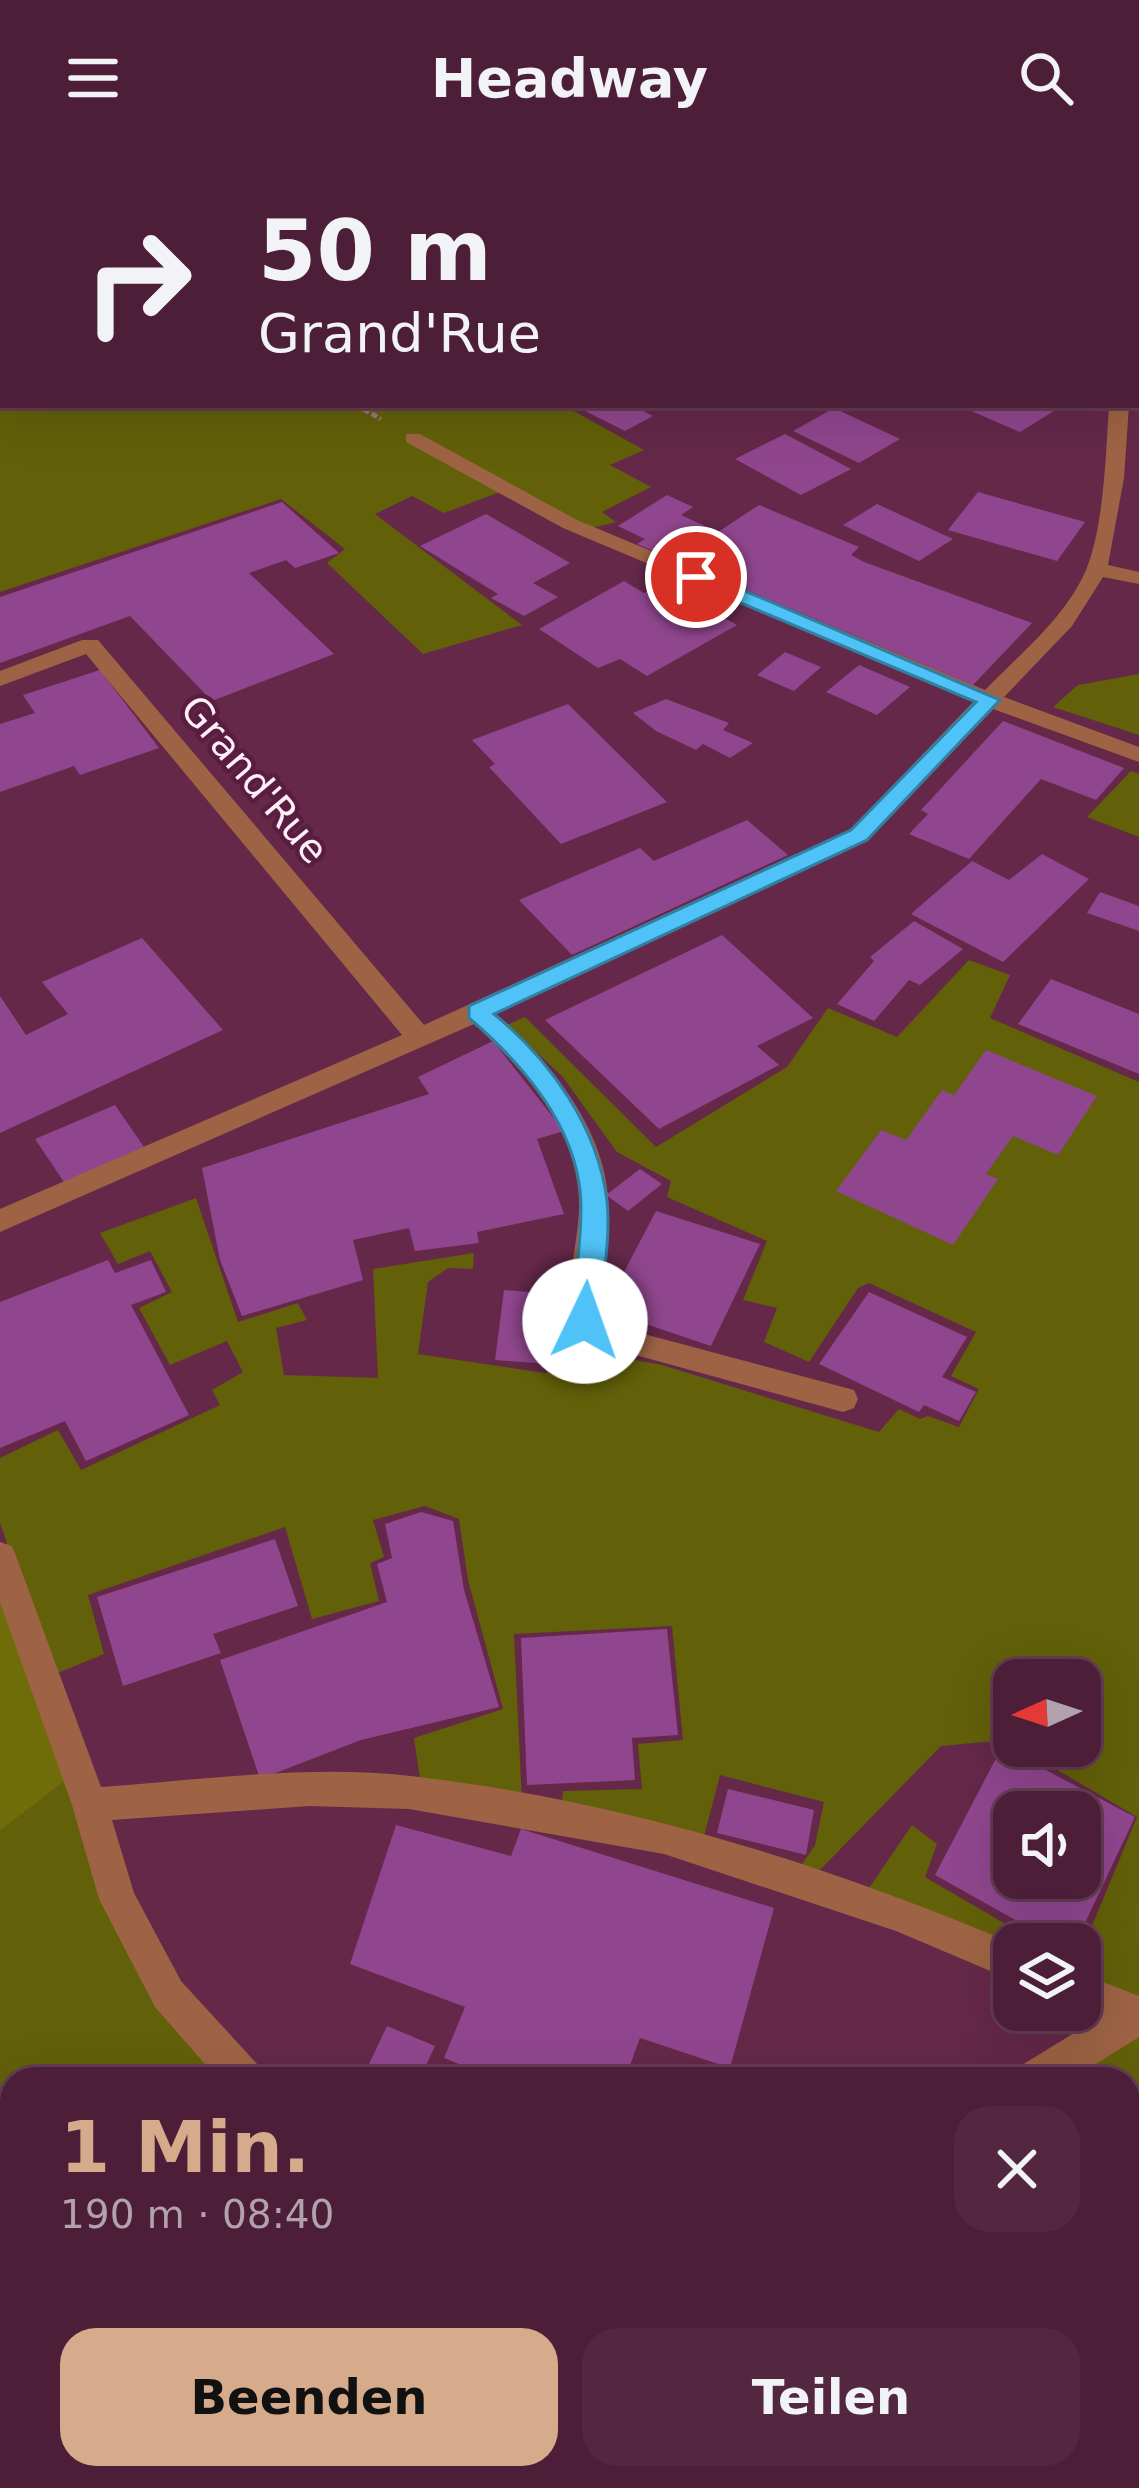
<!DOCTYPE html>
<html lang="de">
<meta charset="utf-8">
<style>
:root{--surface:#4c1e37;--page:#53273f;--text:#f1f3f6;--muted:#b2a2ad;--line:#633c52;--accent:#d6ab8b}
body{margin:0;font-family:"DejaVu Sans",sans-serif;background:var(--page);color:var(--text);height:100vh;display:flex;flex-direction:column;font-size:45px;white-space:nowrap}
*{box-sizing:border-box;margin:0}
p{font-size:39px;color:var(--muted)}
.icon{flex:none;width:66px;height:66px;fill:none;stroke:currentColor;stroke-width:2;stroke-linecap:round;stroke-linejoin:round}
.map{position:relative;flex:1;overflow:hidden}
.sheet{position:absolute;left:0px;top:1911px;width:1140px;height:423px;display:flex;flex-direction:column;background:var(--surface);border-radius:36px 36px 0 0;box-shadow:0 12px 48px #0002,0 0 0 3px var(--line)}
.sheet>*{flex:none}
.guide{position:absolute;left:0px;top:0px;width:1140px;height:252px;box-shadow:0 12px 48px #0002,0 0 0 3px var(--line);background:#4c1e37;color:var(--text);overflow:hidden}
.needle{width:78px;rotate:267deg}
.controls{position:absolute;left:993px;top:1503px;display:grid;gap:24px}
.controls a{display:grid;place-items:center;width:108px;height:108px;border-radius:24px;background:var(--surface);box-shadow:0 12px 48px #0002,0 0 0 3px var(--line);font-size:60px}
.pin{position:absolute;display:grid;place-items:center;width:102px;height:102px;color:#fff;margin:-51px;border:6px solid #fff;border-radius:50%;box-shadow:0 3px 12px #0007}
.me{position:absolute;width:132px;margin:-66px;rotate:3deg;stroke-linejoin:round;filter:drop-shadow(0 0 9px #0008)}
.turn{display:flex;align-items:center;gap:42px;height:252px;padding:0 60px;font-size:54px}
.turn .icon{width:156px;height:156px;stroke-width:2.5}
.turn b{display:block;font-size:84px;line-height:102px}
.round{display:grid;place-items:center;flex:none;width:126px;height:126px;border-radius:36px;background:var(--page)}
.head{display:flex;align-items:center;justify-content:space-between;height:204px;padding:0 60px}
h1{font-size:72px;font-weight:700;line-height:90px;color:var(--accent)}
.cta{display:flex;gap:24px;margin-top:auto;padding:24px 60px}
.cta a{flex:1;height:138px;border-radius:36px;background:var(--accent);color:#111;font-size:48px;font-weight:700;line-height:138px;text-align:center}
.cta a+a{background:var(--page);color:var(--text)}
header{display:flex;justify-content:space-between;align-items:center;height:156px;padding:0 60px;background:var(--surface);font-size:54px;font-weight:700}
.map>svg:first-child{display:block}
.green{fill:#626009}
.forest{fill:#6f6d09}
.building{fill:#90468e;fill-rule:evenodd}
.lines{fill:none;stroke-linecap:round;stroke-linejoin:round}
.path{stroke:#9e7289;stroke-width:4.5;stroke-dasharray:6 3;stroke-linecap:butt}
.minor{fill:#9e6344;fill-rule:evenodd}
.route{fill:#4fc3f7;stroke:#337fa1;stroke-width:3}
.labels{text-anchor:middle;stroke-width:9;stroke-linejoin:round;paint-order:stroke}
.street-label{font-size:39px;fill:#ffeff6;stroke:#591d3f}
</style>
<header><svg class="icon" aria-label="menu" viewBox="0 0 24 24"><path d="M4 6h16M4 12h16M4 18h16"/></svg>Headway<svg class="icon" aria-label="search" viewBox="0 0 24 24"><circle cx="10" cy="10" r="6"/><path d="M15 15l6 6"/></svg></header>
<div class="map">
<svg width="1139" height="2332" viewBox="0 0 1139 2332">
<rect width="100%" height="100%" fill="#652849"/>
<path class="green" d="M0 0 98 3H3V249H563L644 294 610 309 651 331 602 356 616 366 589 373 511 332 444 357 412 340 375 358 522 469 423 498 327 407 345 393 281 343 0 436Z
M1139 518V579L1053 551 1078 529Z
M1131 615 1139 618V681L1087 661Z
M969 804 1010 819 990 862 1139 926V1851L1080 1828V1799L1137 1661 1017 1590H1080V1524H1014V1588L1005 1584 941 1590 816 1718 798 1714 815 1689 824 1646 720 1619 703 1684 561 1652 563 1635 642 1633 638 1588 683 1584 672 1470 514 1478 522 1646 421 1630 414 1582 503 1553 468 1424 459 1363 425 1350 373 1364 384 1401 370 1407 379 1445 312 1463 285 1371 88 1439 104 1498 53 1519 0 1367V1302L58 1274 81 1314 220 1249 212 1234 243 1216 227 1185 170 1209 139 1152 172 1136 150 1095 118 1108 100 1077 196 1042 238 1166 298 1147 307 1164 276 1172 284 1219 378 1222 373 1113 474 1097 473 1113 448 1112 428 1126 418 1198 545 1217 624 1202 662 1209 879 1276 899 1253 920 1263 928 1260 959 1271 979 1233 951 1220 976 1176 869 1127 858 1132 809 1206 764 1186 777 1152 743 1144 767 1085 667 1041 671 1025 617 996 562 920 507 869 525 861 656 991 787 911 828 852 897 881Z
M69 1622 111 1746 236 1923H12V2282L0 2259V1675Z
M912 1669 937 1688 925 1721 1040 1788H1014L867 1735Z
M1139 1868V2332H482L481 2322H1128V1923H1051Z
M33 2322H350L335 2332H38Z"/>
<path class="forest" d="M0 1434 69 1622 0 1675Z"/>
<path class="building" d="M573 249H631L653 260 625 275Z
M977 249H1064L1020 276 969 254Z
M834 252 900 283 859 307 793 275Z
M785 278 851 313 801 339 735 303Z
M978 336 1085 366 1057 405 948 374Z
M667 339 693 351 681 359 718 376 759 349 859 391 851 399 864 406 1032 467 973 529 637 388 645 383 618 370Z
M282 346 339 397 295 412 286 404 249 417 334 498 212 545 130 460 0 507V441Z
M877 348 953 383 919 405 843 369Z
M486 358 570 407 533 427 558 441 524 460 491 442 498 438 420 390Z
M624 425 644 437 662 427 737 469 647 520 620 503 598 512 539 473Z
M785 496 821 511 794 535 757 519Z
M859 509 910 531 877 559 826 536Z
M100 514 159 592 80 619 74 610 0 636V568L35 557 23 539Z
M666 543 729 567 723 574 753 587 730 602 703 588 696 594 656 575 633 557Z
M568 548 667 646 561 688 489 611 495 608 472 584Z
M1003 565 1124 612 1096 644 1041 623 969 703 909 678 928 658 921 654Z
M747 664 788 699 572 799 519 744 640 692 654 705Z
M1042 698 1089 723 1003 806 911 758 972 705 1009 724Z
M1100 736 1139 750V775L1087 757Z
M914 765 963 793 920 829 909 824 874 865 837 848 874 805 870 801Z
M722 779 813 862 757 890 779 909 659 973 545 864Z
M142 782 223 874 0 977V840L26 879 68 858 42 826Z
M1051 823 1139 858V918L1018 868Z
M493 885 564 975 537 983 564 1058 477 1076 479 1087 415 1095 409 1072 353 1084 363 1124 242 1160 220 1104 202 1012 429 938 418 921Z
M986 894 1097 940 1058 999 1013 980 986 1018 998 1023 953 1089 836 1035 881 974 906 984 942 934 954 939Z
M115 949 144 991 64 1026 35 983Z
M640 1013 662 1028 628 1055 606 1039Z
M656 1055 760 1088 711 1190 604 1154Z
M108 1104 115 1117 151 1104 166 1136 131 1149 189 1259 86 1305 65 1265 0 1292V1146Z
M504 1134 555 1138 548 1208 495 1204Z
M869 1136 967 1181 942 1221 976 1236 959 1265 924 1249 919 1256 819 1208Z
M421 1356 453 1365 464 1434 499 1551 361 1584 260 1623 220 1504 387 1446 377 1408 392 1402 385 1368Z
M275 1383 298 1450 213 1478 221 1497 123 1530 97 1441Z
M667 1473 678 1579 632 1582 635 1624 527 1629 521 1482Z
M1002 1591 1135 1661 1075 1788H1058L935 1719ZM1014 1656H1080V1722H1014Z
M728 1633 814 1654 806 1699 717 1677Z
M396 1669 511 1700 521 1673 774 1752 730 1912 640 1882 625 1923H496L444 1902 465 1851 350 1808Z
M387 1870 435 1890 420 1923H362Z
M372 2322H424L429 2332H357Z"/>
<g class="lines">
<path class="path" d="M356 249 381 263"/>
<path class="minor" d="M1019 0H1041L1043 3H1021Z
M1120 0H1136V3H1120Z
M1137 35H1139V46H1137Z
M1109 249H1129L1124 322 1108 409 1139 416V428L1103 421 1072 470 1004 541 1139 591V606L993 553 868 684 496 858C553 908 615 984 608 1065 604 1100 591 1133 603 1167L854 1234 858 1243 854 1252 843 1256 581 1184C560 1144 574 1110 578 1067 588 986 530 918 474 868L0 1076V1053L402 879 86 498 0 530V515L82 484H98L424 869 850 674 974 545 563 372 406 286V278H420L577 364 985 534C1020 498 1066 461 1086 414 1104 371 1106 295 1109 249Z
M0 1386 12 1390 16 1400 101 1631C203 1624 309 1608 411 1620 620 1644 821 1706 1014 1788V1825L896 1775 664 1698 409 1653 309 1650 112 1664 134 1737 181 1825 258 1909 263 1923H218L155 1851 99 1743 72 1649 0 1446Z
M1080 1817 1139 1840V1881L1072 1923H1017L1022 1909 1097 1863 1077 1854Z"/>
</g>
<path class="route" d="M689 417H703L1000 544 867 684 494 858C550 904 598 971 607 1045 611 1083 602 1127 599 1165L585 1176 571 1165C575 1128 581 1089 581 1052 581 975 524 909 469 862V850L851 674 976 546 689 425Z"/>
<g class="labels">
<g class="street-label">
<text transform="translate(255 623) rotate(50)" y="14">Grand'Rue</text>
</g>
</g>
</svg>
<div class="controls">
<a><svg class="needle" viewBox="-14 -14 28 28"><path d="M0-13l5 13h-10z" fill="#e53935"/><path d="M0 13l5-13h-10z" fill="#b2a2ad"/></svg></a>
<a><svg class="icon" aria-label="sound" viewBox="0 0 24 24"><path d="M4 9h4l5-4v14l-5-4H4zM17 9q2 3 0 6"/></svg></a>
<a><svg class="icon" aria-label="layers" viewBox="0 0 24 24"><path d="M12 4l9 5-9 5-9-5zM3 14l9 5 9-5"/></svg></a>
</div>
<div class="pin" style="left:696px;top:421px;background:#d93025"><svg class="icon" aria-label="arrive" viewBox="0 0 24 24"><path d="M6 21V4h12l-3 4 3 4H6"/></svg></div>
<svg class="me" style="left:585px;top:1165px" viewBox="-20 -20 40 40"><circle r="19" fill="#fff"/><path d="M0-13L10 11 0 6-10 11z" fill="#4fc3f7"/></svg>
<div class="guide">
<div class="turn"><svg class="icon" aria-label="right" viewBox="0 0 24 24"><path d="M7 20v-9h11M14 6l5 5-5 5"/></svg><div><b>50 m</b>Grand'Rue</div></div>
</div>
<section class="sheet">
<div class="head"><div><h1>1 Min.</h1><p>190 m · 08:40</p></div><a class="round"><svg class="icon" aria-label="close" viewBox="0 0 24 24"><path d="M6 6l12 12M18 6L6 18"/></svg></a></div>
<div class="cta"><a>Beenden</a><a>Teilen</a></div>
</section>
</div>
